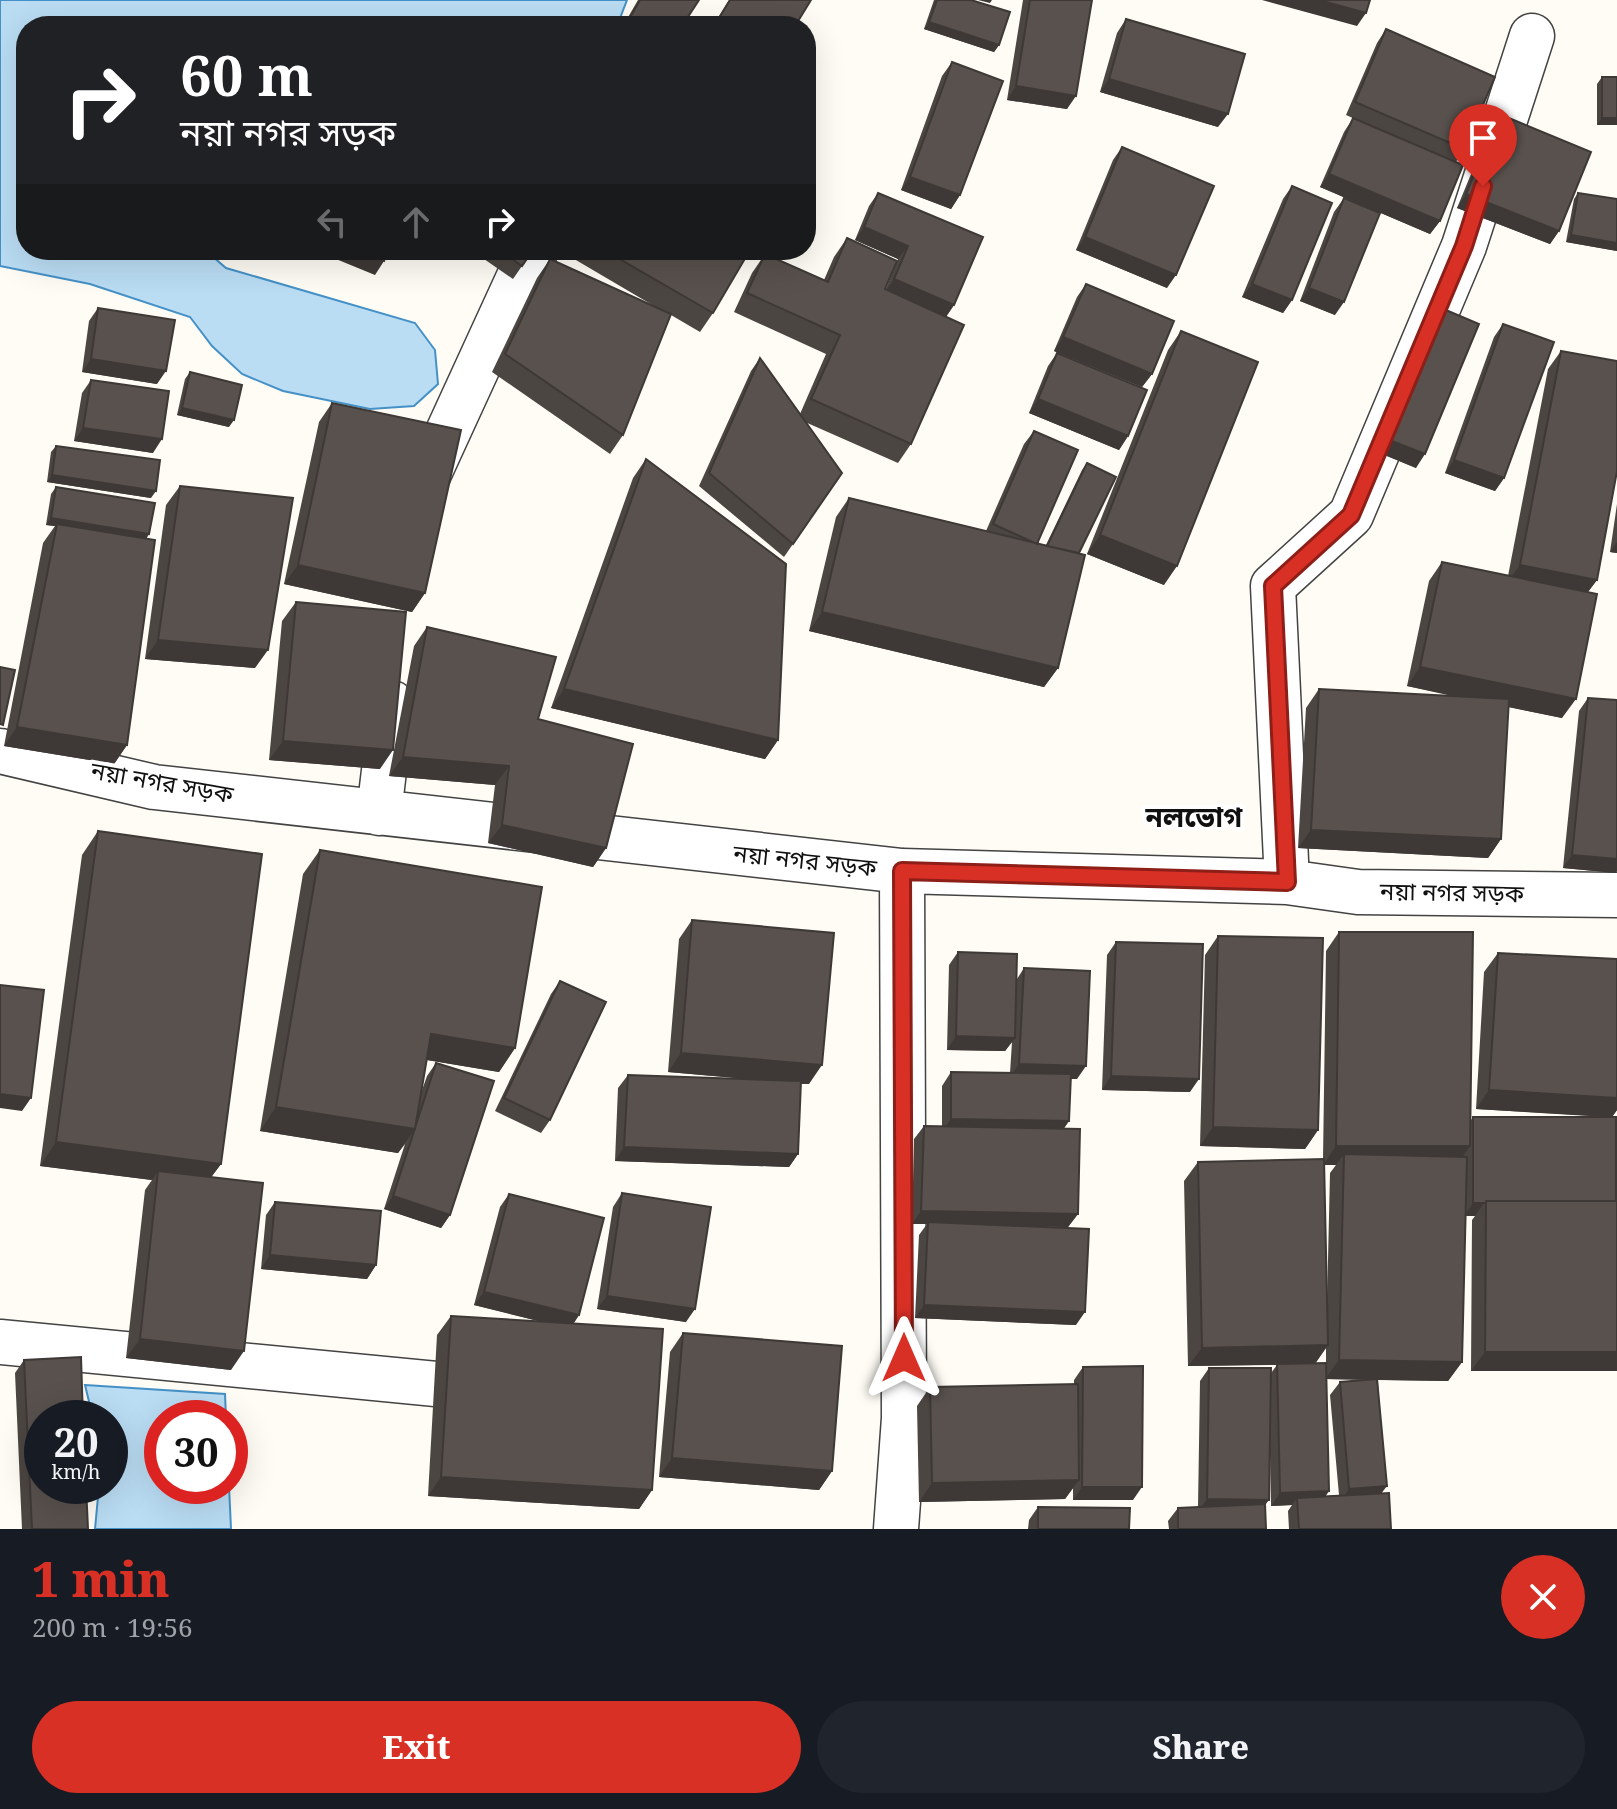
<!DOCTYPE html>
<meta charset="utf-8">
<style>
:root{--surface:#171b24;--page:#20242c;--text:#f1f3f6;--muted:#9ea1a6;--accent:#d93025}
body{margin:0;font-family:"Noto Serif","Noto Sans Bengali",serif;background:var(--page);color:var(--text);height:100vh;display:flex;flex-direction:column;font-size:30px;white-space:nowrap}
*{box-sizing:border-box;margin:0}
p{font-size:26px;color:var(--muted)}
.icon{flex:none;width:44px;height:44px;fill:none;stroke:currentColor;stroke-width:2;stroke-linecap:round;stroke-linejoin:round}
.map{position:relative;height:1529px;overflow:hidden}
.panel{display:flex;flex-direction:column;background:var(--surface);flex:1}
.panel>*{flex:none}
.top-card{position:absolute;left:16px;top:16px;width:800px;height:244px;border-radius:32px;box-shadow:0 8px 32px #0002;background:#202124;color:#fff;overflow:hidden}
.speed{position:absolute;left:24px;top:1400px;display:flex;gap:16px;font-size:40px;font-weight:700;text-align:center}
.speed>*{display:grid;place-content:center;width:104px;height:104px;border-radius:50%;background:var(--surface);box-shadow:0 8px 32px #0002;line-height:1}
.speed small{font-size:20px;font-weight:400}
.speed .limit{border:12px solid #d22;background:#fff;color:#111}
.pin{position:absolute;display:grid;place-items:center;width:68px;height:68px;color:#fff;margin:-82px -34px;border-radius:50% 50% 50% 0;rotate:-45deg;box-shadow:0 0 8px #0007}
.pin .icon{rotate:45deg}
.me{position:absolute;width:88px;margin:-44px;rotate:0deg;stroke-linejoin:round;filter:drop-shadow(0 0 6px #0008)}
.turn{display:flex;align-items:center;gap:28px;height:168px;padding:0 32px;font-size:36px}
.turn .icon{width:104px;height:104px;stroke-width:2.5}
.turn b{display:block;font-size:56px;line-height:68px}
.lanes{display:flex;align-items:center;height:76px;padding:0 32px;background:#0003;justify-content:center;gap:40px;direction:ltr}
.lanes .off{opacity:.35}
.round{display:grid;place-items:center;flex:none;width:84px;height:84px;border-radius:42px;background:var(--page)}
.summary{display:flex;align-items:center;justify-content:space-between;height:136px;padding:0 32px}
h1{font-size:48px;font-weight:800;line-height:60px;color:var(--accent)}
.primary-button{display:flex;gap:16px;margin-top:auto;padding:16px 32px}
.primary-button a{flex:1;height:92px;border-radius:48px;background:var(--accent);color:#fff;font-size:32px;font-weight:800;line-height:92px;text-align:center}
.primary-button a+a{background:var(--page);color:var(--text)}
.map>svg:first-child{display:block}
.water{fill:#baddf4;stroke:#4591c7;stroke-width:2}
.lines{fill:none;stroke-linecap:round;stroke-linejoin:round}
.street-casing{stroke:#434343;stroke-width:47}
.street{stroke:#fff;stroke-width:44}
.wall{fill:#4c4642;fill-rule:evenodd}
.shaded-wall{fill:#3e3936}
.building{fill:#58514d;stroke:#3e3936;stroke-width:2}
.route-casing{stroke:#8d1f18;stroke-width:20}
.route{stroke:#d93025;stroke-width:14}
.labels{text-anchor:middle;stroke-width:8;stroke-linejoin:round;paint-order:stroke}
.street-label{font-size:24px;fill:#101010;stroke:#fff}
.quarter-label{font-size:28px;font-weight:bold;fill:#101010;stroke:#fff}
</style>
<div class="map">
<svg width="1617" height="1529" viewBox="0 0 1617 1529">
<rect width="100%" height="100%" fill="#fefcf4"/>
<path class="water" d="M0 0H627L617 26H26V250H205L226 268 415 323 435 350 438 384 414 406 370 409 283 391 242 374 212 346 190 317 90 284 0 266Z
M85 1385 225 1394 226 1418H162V1486H229L231 1529H95L99 1486H110V1418H93Z"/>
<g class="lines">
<g class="street-casing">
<path id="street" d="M425 482 519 277 536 250
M0 751 154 787 902 871 1287 882 1358 892 1617 895
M379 813 392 703
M1287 882 1273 586 1351 515 1464 246 1532 36
M0 1342 436 1384
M896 1529 904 1418 902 871"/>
</g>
<use href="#street" class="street"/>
</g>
<path class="wall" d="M638 0H699L682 26H623Z
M729 0H811L795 26H713Z
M934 0H971L999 45 994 52 924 29Z
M1023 0H1092L1067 109 1007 100Z
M1126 19 1218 127 1100 92 1117 33Z
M1386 29 1464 149 1456 162 1440 221 1430 234 1320 187 1344 132 1353 118 1382 131 1346 115 1377 43Z
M952 62 960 195 951 209 901 190 942 76Z
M1602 77 1617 125H1597V84Z
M1499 114 1559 231 1550 244 1457 208 1490 128Z
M1122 147 1167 288 1076 250 1113 160Z
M1292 186V300L1283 313 1242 297 1283 199Z
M878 193 954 305 946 317 911 444 898 463 805 422 842 473 784 557 699 486 751 371 760 358 800 414 826 354 734 312 752 273 765 254 824 280 834 257 847 238 886 289 898 259 855 240 869 206Z
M1578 193 1617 199V251L1566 242 1574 199Z
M1344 198 1335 315 1300 301 1334 212Z
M471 250H533L513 279Z
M566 250H750L713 313 700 332 671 315 623 435 610 454 492 372 537 278 550 259 654 306 564 253Z
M1086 284 1152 374 1142 387 1054 351 1077 297Z
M1434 305 1416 468 1370 449 1424 318Z
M98 308 157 384 82 372 89 321Z
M1503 324 1504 478 1495 491 1445 473 1494 337Z
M1181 331 1164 585 1087 554 1168 350Z
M1561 351 1597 580 1588 592 1562 718 1508 707 1501 839 1488 858 1298 848 1306 708 1319 689 1452 696 1407 686 1429 581 1442 562 1508 576 1548 369Z
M1057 353 1128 436 1119 450 1029 413 1048 366Z
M190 372 229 427 177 415 185 379Z
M91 380 153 453 74 441 82 393Z
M332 403 425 593 412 612 284 584 319 422Z
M1034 431 1037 543 1046 545 1082 470 1087 463 1058 668 1044 687 809 631 836 517 849 498 986 531 1024 444Z
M56 446 151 498 47 482 51 452Z
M646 459 778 740 765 759 551 708 633 478Z
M180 486 255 668 145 659 166 505Z
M56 487 149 534 146 539 127 745 114 764 4 746 43 543 55 526 46 525 51 494Z
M1617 504V553L1610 552Z
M296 602 380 769 269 760 282 621Z
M427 627 538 719 606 848 593 867 488 843 495 785 389 776 414 646Z
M1588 698 1616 873 1563 868 1579 711Z
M98 831 221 1164 211 1177 231 1370 126 1358 145 1190 152 1180 40 1166 82 855Z
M320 850 515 1048 499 1072 427 1060 421 1093 427 1076 436 1063 450 1215 441 1228 384 1209 405 1144 398 1153 260 1131 303 874Z
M692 920 809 1084H801L798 1154 789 1167 615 1161 618 1088 628 1075 757 1080 668 1072 679 939Z
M1339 932 1471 1120 1473 1117H1606L1476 1109 1484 972 1498 953 1617 959V1110L1612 1117 1617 1201V1371H1471L1472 1220 1475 1216H1465L1462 1362 1448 1381 1378 1380 1382 1493 1391 1529H1289L1288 1511 1292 1505 1271 1506 1270 1455 1265 1505 1266 1529H1169L1168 1521 1178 1508 1198 1507 1200 1381 1209 1368 1271 1373 1277 1365 1188 1366 1184 1181 1198 1162 1323 1159 1326 951ZM1324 1165H1336L1330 1173 1327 1304ZM1326 1348V1363H1315ZM1326 1379 1369 1380 1340 1382 1330 1395 1339 1495 1326 1496Z
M1218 936 1318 1130 1305 1149 1200 1146 1205 955Z
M1116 942 1190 1092 1102 1090 1107 955Z
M958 952 1017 979 1024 968 1077 1079H1071L1069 1121 1064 1128 1078 1214 1068 1227 1014 1226 1076 1325 915 1318 919 1235 927 1224H912L914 1139 924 1126H942V1086L951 1072 1010 1073 1012 1042 1005 1051 947 1050 949 965Z
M560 981 550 1120 541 1133 495 1111 551 994Z
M622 1193 686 1322 597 1309 613 1207Z
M509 1194 579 1315 573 1324 652 1490 639 1509 428 1496 437 1335 451 1316 543 1322 474 1305 500 1207Z
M275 1202 376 1265 367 1279 261 1269 266 1215Z
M683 1333 832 1471 819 1490 659 1477 670 1352Z
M24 1360 88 1529H22L15 1373Z
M1083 1367 1133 1500H1073V1488L1065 1499 919 1502 917 1406 930 1387 1074 1384V1380Z
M1038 1507 1129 1529H1028L1029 1520Z"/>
<path class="shaded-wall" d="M978 0H992L990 3Z
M1262 0H1319L1366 13 1357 26Z
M929 22 999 45 994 52 924 29Z
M1109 79 1228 114 1218 127 1100 92Z
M1016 86 1076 96 1067 109 1007 100Z
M1602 118H1617V125H1597Z
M1329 174 1440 221 1430 234 1320 187Z
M910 177 960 195 951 209 901 190Z
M1466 194 1559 231 1550 244 1457 208Z
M864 227 908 246 898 259 855 240Z
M1571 235 1617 243V251L1566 242Z
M1085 237 1176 275 1167 288 1076 250Z
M314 250H356L384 261 375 275Z
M894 279 954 305 945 318 885 292Z
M1252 284 1292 300 1283 313 1242 297Z
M1309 288 1344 302 1335 315 1300 301Z
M1063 337 1152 374 1142 387 1054 351Z
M91 359 166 371 157 384 82 372Z
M1038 399 1128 436 1119 450 1029 413Z
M182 408 234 420 229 427 177 415Z
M83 428 162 439 153 453 74 441Z
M1379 436 1425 454 1416 468 1370 449Z
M1454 460 1504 478 1495 491 1445 473Z
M52 475 156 491 151 498 47 482Z
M51 518 149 534 144 541 57 524 55 526 46 525Z
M1100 535 1177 566 1164 585 1087 554Z
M1617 542V553L1610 552Z
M298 565 425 593 412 612 284 584Z
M1520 565 1597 580 1583 598 1506 584Z
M822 612 1058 668 1044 687 809 631Z
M158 640 268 650 255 668 145 659Z
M1420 667 1576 699 1562 718 1407 686Z
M564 689 778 740 765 759 551 708Z
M17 727 127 745 114 764 4 746Z
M283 741 393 750 380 769 269 760Z
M403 757 509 766 495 785 389 776Z
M502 825 606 848 593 867 488 843Z
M1311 830 1501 839 1488 858 1298 848Z
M1572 855 1617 859V871L1616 873 1563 868Z
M431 1034 515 1048 499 1072 415 1058Z
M956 1036 1015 1038 1005 1051 947 1050Z
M681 1053 822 1065 809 1084 668 1072Z
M1019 1064 1086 1066 1077 1079 1010 1077Z
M1111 1076 1199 1079 1190 1092 1102 1090Z
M1489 1090 1617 1098V1110L1612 1117 1476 1109Z
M0 1094 31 1098 22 1111 0 1108Z
M276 1107 415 1129 398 1153 260 1131Z
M951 1119 1069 1121 1060 1134 942 1132Z
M1213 1127 1318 1130 1305 1149 1200 1146Z
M56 1142 221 1164 204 1187 158 1171 152 1180 40 1166Z
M1336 1146H1470L1457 1165 1344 1154 1336 1165H1323Z
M624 1147 798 1154 789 1167 615 1161Z
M393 1196 450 1215 441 1228 384 1209Z
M1473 1203H1484L1475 1216H1464Z
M921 1211 1078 1214 1068 1227 928 1224V1222L927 1224H912Z
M270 1255 376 1265 367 1279 261 1269Z
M484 1292 579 1315 570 1329 474 1305Z
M607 1296 695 1309 686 1322 597 1309Z
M924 1305 1085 1312 1076 1325 915 1318Z
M140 1339 244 1351 231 1370 126 1358Z
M1328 1345 1315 1364 1188 1366 1202 1348Z
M1485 1352H1617V1371H1471Z
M1339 1360 1462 1362 1448 1381 1325 1379Z
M672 1458 832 1471 819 1490 659 1477Z
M441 1477 652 1490 639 1509 428 1496Z
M1079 1480 1065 1499 919 1502 932 1483Z
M1387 1486 1377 1499 1340 1502 1349 1489Z
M1082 1487H1142L1133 1500H1073Z
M1329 1491 1320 1505 1297 1498 1292 1505 1271 1506 1280 1493Z
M1207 1499 1269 1500 1259 1513 1198 1512Z"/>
<path class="building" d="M640 0H699L682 26H625Z
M730 0H811L795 26H714Z
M937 0H971L1010 12 999 45 929 22Z
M1030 0H1092L1076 96 1016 86Z
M1319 0H1370L1366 13Z
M1126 19 1245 54 1228 114 1109 79Z
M1386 29 1495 77 1464 149 1355 102Z
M952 62 1003 81 960 195 910 177Z
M1602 77H1617V118H1602Z
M1499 114 1591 152 1559 231 1466 194Z
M1353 118 1463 165 1440 221 1329 174Z
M1122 147 1214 186 1176 275 1085 237Z
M1292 186 1332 203 1292 300 1252 284Z
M878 193 983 237 954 305 894 279 908 246 864 227Z
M1578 193 1617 199V243L1571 235Z
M1344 198 1380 213 1344 302 1309 288Z
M847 238 897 261 885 289 964 325 911 444 811 399 840 335 747 293 765 254 828 282Z
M356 250H388L384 261Z
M499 250H533L522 266Z
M604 250H750L713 313Z
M550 259 671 314 623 435 505 354Z
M1086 284 1174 321 1152 374 1063 337Z
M1434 305 1479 324 1425 454 1379 436Z
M98 308 175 320 166 371 91 359Z
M1503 324 1554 342 1504 478 1454 460Z
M1181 331 1258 362 1177 566 1100 535Z
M1561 351 1617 361V471L1597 580 1520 565Z
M1057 353 1147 390 1128 436 1038 399Z
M760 358 842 473 793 544 709 473Z
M190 372 242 385 234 420 182 408Z
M91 380 169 391 162 439 83 428Z
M332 403 461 430 425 593 298 565Z
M1034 431 1078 450 1037 544 993 524Z
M56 446 160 460 156 491 52 475Z
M646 459 786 564 778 740 564 689Z
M1087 463 1116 477 1079 553 1047 546Z
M180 486 293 498 268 650 158 640Z
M56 487 155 503 149 534 51 518Z
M849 498 1085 555 1058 668 822 612Z
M57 524 155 540 127 745 17 727Z
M1442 562 1597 594 1576 699 1420 667Z
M296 602 406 612 393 750 283 741Z
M427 627 556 657 538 719 633 744 606 848 502 825 509 766 403 757Z
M0 667 15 670 3 725 0 724Z
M1319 689 1509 699 1501 839 1311 830Z
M1588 698 1617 700V859L1572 855Z
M98 831 262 854 221 1164 56 1142Z
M320 850 542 887 515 1048 431 1034 415 1129 276 1107Z
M692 920 834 933 822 1065 681 1053Z
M1339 932H1473L1470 1146H1336Z
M1218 936 1323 938 1318 1130 1213 1127Z
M1116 942 1203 944 1199 1079 1111 1076Z
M958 952 1017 954 1015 1038 956 1036Z
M1498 953 1617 959V1098L1489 1090Z
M1024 968 1090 971 1086 1066 1019 1064Z
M560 981 606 1002 550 1120 504 1098Z
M0 985 44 990 31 1098 0 1094Z
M436 1063 494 1081 450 1215 393 1196Z
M951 1072 1071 1074 1069 1121 951 1119Z
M628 1075 801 1081 798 1154 624 1147Z
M1473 1117H1616V1201H1486V1203H1473Z
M924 1126 1080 1129 1078 1214 921 1211Z
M1344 1154 1467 1157 1462 1362 1339 1360Z
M1324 1159 1328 1345 1202 1348 1198 1162Z
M158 1171 263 1183 244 1351 140 1339Z
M622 1193 711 1207 695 1309 607 1296Z
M509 1194 604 1218 579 1315 484 1292Z
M1486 1201H1617V1352H1485Z
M275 1202 381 1211 376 1265 270 1255Z
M928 1222 1089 1229 1085 1312 924 1305Z
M451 1316 663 1329 652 1490 441 1477Z
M683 1333 842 1346 832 1471 672 1458Z
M81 1357 83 1418H42V1486H86L88 1529H32L24 1360Z
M1326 1363 1329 1491 1280 1493 1277 1364Z
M1143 1366 1142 1487H1082L1083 1367Z
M1209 1368H1271L1269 1500 1207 1499Z
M1377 1379 1387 1486 1349 1489 1340 1382Z
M1078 1384 1079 1480 932 1483 930 1387Z
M1389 1493 1391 1529H1299L1297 1498Z
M1265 1504 1266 1529H1178V1508Z
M1038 1507 1130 1508 1129 1529H1038Z"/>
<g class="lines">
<g class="route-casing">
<path id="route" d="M904 1358 902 871 1287 882 1273 586 1351 515 1464 246 1483 186"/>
</g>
<use href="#route" class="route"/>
</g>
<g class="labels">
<g class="street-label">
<text transform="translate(162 783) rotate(10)" y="8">নয়া নগর সড়ক</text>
<text transform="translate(805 861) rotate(6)" y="8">নয়া নগর সড়ক</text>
<text transform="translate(1452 893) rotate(1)" y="8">নয়া নগর সড়ক</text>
</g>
<g class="quarter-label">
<text x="1194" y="827">নলভোগ</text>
</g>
</g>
</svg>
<div class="speed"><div>20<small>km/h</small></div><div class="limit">30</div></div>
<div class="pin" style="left:1483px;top:186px;background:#d93025"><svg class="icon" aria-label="arrive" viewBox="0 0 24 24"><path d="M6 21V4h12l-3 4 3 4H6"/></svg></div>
<svg class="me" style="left:904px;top:1358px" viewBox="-20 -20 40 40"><path d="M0-17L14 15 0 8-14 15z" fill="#d93025" stroke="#fff" stroke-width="4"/></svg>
<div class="top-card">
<div class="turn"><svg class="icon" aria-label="right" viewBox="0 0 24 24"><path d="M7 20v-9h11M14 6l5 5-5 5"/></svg><div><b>60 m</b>নয়া নগর সড়ক</div></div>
<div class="lanes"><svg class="icon off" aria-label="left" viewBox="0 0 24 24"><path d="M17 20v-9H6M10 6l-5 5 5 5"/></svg><svg class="icon off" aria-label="ahead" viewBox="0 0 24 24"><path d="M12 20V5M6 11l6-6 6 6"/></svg><svg class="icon" aria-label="right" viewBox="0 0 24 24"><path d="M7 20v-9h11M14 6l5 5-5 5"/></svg></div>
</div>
</div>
<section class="panel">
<div class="summary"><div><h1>1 min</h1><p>200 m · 19:56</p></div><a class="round" style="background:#d93025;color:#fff"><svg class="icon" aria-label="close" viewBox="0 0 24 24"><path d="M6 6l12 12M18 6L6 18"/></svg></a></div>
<div class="primary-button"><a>Exit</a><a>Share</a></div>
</section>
